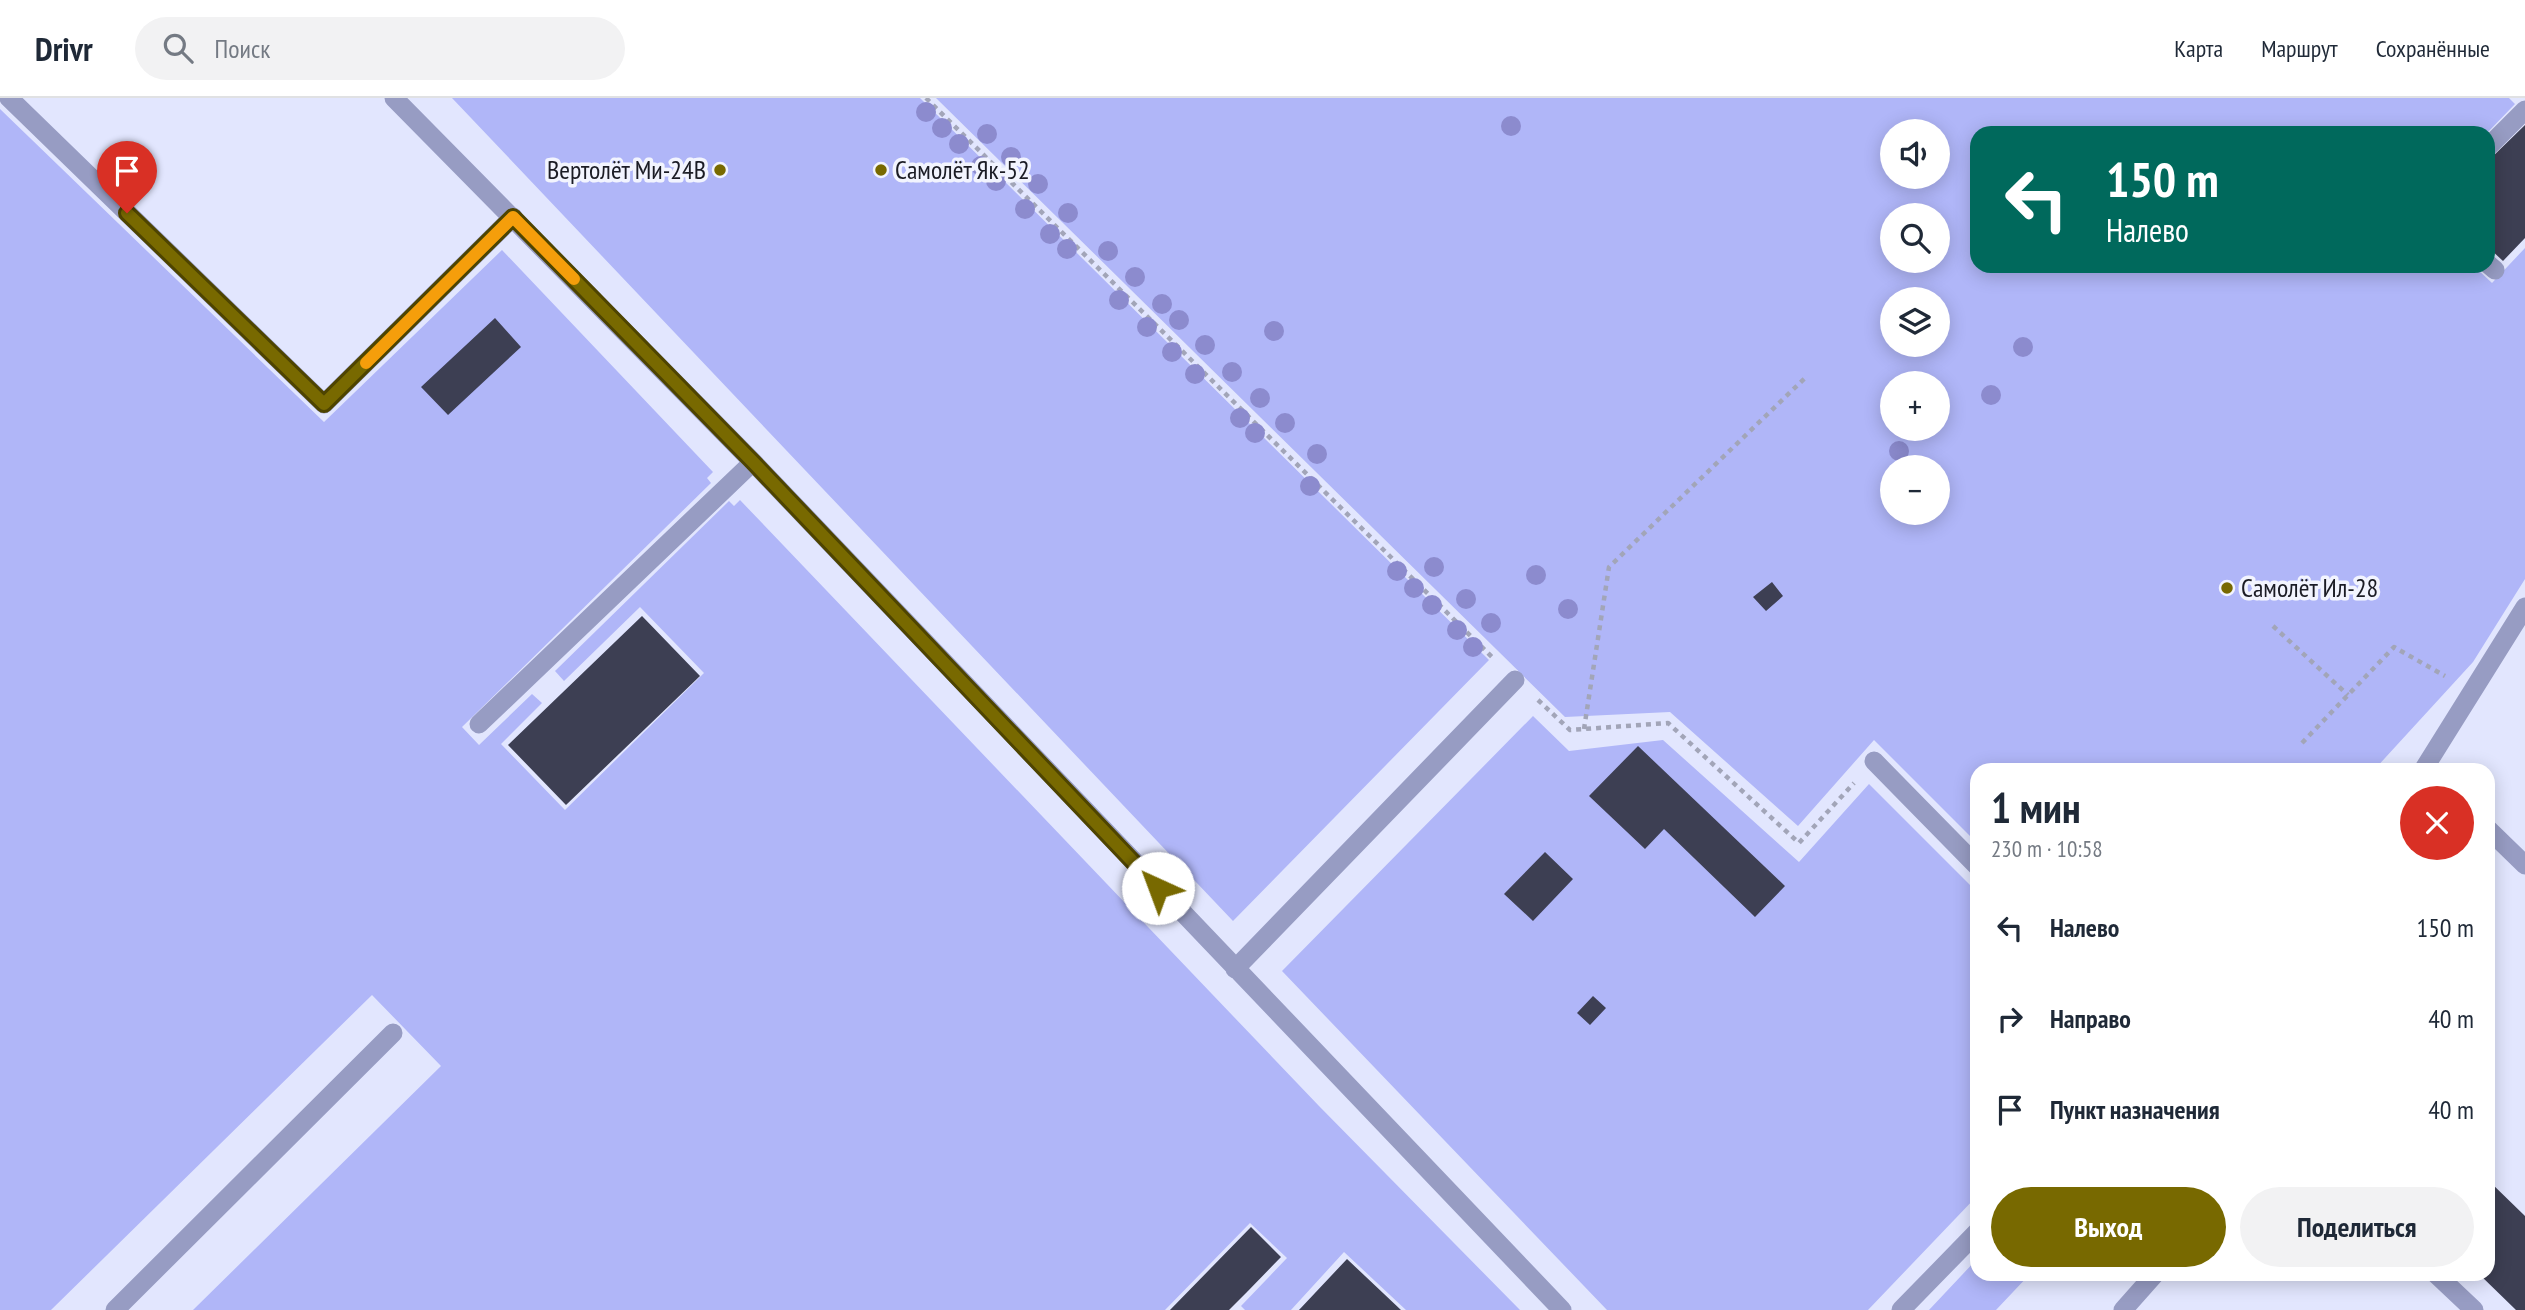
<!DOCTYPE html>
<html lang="ru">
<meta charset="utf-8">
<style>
:root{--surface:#fff;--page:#f2f2f3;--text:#1f2937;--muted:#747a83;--line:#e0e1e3;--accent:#786900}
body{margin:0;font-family:"PT Sans Narrow",sans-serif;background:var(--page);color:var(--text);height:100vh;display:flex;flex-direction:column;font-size:26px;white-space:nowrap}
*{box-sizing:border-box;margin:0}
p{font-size:23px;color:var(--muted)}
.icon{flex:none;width:38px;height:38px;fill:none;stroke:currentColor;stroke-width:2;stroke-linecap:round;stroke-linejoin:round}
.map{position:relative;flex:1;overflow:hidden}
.sheet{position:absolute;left:1970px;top:665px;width:525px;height:518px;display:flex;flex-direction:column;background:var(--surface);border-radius:21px;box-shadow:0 4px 18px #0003}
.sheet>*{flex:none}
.hud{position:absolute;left:1970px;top:28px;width:525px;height:147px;border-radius:21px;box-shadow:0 4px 18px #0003;background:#00695c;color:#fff;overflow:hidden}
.fabs{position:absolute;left:1880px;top:21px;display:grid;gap:14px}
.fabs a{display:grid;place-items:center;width:70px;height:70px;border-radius:50%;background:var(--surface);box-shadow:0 4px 18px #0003;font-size:35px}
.pin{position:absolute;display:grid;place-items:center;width:60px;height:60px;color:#fff;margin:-72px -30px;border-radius:50% 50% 50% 0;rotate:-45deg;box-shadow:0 0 7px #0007}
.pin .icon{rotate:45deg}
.me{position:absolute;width:77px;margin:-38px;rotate:317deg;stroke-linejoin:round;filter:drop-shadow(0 0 5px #0008)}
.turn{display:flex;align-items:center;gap:24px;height:147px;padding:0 21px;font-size:32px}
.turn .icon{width:91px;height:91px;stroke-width:2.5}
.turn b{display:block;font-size:49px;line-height:60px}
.round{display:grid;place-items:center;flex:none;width:74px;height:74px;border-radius:37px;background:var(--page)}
.summary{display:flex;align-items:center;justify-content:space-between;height:119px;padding:0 21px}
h1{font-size:42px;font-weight:700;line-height:52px}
.button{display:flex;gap:14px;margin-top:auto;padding:14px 21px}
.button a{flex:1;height:80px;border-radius:42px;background:var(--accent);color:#fff;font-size:28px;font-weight:700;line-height:80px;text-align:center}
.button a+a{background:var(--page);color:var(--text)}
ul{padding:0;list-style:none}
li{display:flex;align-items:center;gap:21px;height:91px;padding:0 21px}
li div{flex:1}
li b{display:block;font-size:26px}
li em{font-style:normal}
header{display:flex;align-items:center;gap:42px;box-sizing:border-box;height:98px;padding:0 35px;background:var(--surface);border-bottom:2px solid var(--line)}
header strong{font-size:33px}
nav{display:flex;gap:38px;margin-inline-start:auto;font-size:24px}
.search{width:490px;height:63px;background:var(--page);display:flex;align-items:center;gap:18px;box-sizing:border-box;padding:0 24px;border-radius:38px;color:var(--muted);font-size:26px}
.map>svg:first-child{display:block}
.green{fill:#b0b6f8;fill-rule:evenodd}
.building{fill:#3d3f53}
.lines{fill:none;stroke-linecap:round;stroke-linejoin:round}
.path{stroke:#a2a5b8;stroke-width:4.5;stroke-dasharray:5 5;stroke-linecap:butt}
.service{stroke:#979cc3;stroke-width:19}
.tree{fill:#8c8bce}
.route-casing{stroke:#4e4400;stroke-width:18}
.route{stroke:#786900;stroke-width:12}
.slow{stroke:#f59e0b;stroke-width:12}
.poi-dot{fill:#786900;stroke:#f2f4fe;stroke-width:2.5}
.labels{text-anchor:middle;stroke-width:7;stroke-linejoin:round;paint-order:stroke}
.poi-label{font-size:26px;fill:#1b1c25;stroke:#f2f4fe;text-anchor:start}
</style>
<header>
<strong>Drivr</strong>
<div class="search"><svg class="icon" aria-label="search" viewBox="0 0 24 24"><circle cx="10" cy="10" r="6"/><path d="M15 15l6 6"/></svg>Поиск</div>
<nav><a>Карта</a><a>Маршрут</a><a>Сохранённые</a></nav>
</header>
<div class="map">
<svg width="2525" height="1212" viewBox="0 0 2525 1212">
<rect width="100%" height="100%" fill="#e2e6fe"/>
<path class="green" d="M452 0H920L1489 562 1233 823Z
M936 0H2509L2515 6 2487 35H1978V168H2474L2492 185 2525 150V481L2473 564 2374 672H1978L1977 745 1874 642 1798 728 1670 614 1565 619ZM1892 33H1937V79H1892ZM1892 117H1937V163H1892ZM1892 201H1937V247H1892ZM1892 285H1937V331H1892ZM1892 369H1937V415H1892Z
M0 11 324 324 502 152 713 374 707 380 711 385 462 629 479 647 532 596 542 605 501 646 565 712 704 575 640 509 564 583 555 573 729 403 734 408 740 402 1319 1008 1520 1212H1406L1344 1154 1291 1212H1245L1241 1208 1287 1160 1250 1125 1165 1212H193L441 968 372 897 51 1212H0Z
M1533 618 1569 653 1663 642 1799 764 1869 686 1977 794V1098L1868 1212H1607L1282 873Z
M1977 1161 1978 1176H2030L1996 1212H1929Z"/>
<path class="building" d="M2525 27V140L2503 163 2488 149V63Z
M495 220 521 249 448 317 421 289Z
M1772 484 1783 498 1766 513 1753 499Z
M642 518 700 578 566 707 508 647Z
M1638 648 1785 788 1755 819 1664 731 1645 751 1589 698Z
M1545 754 1573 781 1533 823 1504 796Z
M1593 898 1606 910 1590 927 1577 915Z
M2488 1082 2525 1118V1212H2516L2479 1176H2488Z
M1251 1129 1281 1159 1247 1194 1229 1212H1170Z
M1347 1161 1401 1212H1299Z"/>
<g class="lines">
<path class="path" d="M926 0 1493 560
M2273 528 2348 597
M1538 602 1570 632 1668 625 1799 745 1854 685
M1584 631 1609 469 1805 280
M2302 645 2394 549 2445 578"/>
<path class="service" d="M9 0 324 306 513 119
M394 0 753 364 1562 1212
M2488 49 2525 12
M2488 166 2495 172
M479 626 753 364
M1874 663 1978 769
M2425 669 2525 509
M2488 731 2525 767
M1235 871 1515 582
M2436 1176 2474 1212
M115 1212 393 935
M1901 1212 1978 1133
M2123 1212 2155 1176"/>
</g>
<g class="tree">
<circle cx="926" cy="14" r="10"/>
<circle cx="1511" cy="28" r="10"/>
<circle cx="942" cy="30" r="10"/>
<circle cx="987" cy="36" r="10"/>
<circle cx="959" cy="46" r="10"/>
<circle cx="1011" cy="59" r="10"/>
<circle cx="981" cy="68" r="10"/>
<circle cx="996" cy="83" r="10"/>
<circle cx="1038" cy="86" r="10"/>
<circle cx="1025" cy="111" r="10"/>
<circle cx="1068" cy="115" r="10"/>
<circle cx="1050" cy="136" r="10"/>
<circle cx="1067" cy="151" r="10"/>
<circle cx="1108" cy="153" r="10"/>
<circle cx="1135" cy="179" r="10"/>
<circle cx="1119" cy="202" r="10"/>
<circle cx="1162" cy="206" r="10"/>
<circle cx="1179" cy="222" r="10"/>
<circle cx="1147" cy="229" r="10"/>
<circle cx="1274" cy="233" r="10"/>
<circle cx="1205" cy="247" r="10"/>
<circle cx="2023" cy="249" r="10"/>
<circle cx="1172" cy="254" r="10"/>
<circle cx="1232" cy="274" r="10"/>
<circle cx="1195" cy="276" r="10"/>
<circle cx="1991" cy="297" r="10"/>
<circle cx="1260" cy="300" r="10"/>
<circle cx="1240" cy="320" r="10"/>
<circle cx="1285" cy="325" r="10"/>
<circle cx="1255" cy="335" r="10"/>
<circle cx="1899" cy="353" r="10"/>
<circle cx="1317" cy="356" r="10"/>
<circle cx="1310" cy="388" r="10"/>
<circle cx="1434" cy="469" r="10"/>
<circle cx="1397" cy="473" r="10"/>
<circle cx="1536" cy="477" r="10"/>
<circle cx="1414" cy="490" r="10"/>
<circle cx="1466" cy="501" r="10"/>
<circle cx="1432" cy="507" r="10"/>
<circle cx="1568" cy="511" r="10"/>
<circle cx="1491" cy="525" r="10"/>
<circle cx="1457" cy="532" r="10"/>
<circle cx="1473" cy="549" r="10"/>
</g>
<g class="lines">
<g class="route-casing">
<path id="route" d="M127 115 324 306 513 119 753 364 1158 790"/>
</g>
<use href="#route" class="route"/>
<path class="slow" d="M366 265 513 119 574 181"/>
</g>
<g class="poi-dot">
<circle cx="720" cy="72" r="7"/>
<circle cx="881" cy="72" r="7"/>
<circle cx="2227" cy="490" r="7"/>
</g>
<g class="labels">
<g class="poi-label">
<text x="706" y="81" text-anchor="end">Вертолёт Ми-24В</text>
<text x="895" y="81">Самолёт Як-52</text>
<text x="2241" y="499">Самолёт Ил-28</text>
</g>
</g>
</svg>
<div class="fabs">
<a><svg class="icon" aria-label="sound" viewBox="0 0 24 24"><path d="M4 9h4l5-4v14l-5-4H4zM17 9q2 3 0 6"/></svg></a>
<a><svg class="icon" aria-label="search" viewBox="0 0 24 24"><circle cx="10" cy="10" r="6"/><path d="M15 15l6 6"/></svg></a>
<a><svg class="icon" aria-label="layers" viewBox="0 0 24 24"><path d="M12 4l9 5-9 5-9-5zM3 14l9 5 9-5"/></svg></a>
<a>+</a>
<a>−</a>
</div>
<div class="pin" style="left:127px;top:115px;background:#d93025"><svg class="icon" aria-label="arrive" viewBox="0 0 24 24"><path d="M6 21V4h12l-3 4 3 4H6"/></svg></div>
<svg class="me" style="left:1158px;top:790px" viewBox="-20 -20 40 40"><circle r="19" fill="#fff"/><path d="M0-13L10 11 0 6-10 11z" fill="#786900"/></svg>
<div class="hud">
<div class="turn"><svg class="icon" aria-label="left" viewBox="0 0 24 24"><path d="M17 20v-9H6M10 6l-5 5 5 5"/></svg><div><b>150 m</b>Налево</div></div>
</div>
<section class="sheet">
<div class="summary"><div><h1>1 мин</h1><p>230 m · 10:58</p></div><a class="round" style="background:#d93025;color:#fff"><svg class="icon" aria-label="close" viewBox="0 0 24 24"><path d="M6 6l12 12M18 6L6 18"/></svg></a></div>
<ul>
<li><svg class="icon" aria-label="left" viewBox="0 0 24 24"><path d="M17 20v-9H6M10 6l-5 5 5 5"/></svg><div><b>Налево</b></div><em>150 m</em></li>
<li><svg class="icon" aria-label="right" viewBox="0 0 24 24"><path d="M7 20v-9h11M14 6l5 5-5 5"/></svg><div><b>Направо</b></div><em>40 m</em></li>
<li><svg class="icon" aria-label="arrive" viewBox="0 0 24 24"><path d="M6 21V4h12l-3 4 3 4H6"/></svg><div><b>Пункт назначения</b></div><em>40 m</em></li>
</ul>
<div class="button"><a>Выход</a><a>Поделиться</a></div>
</section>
</div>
